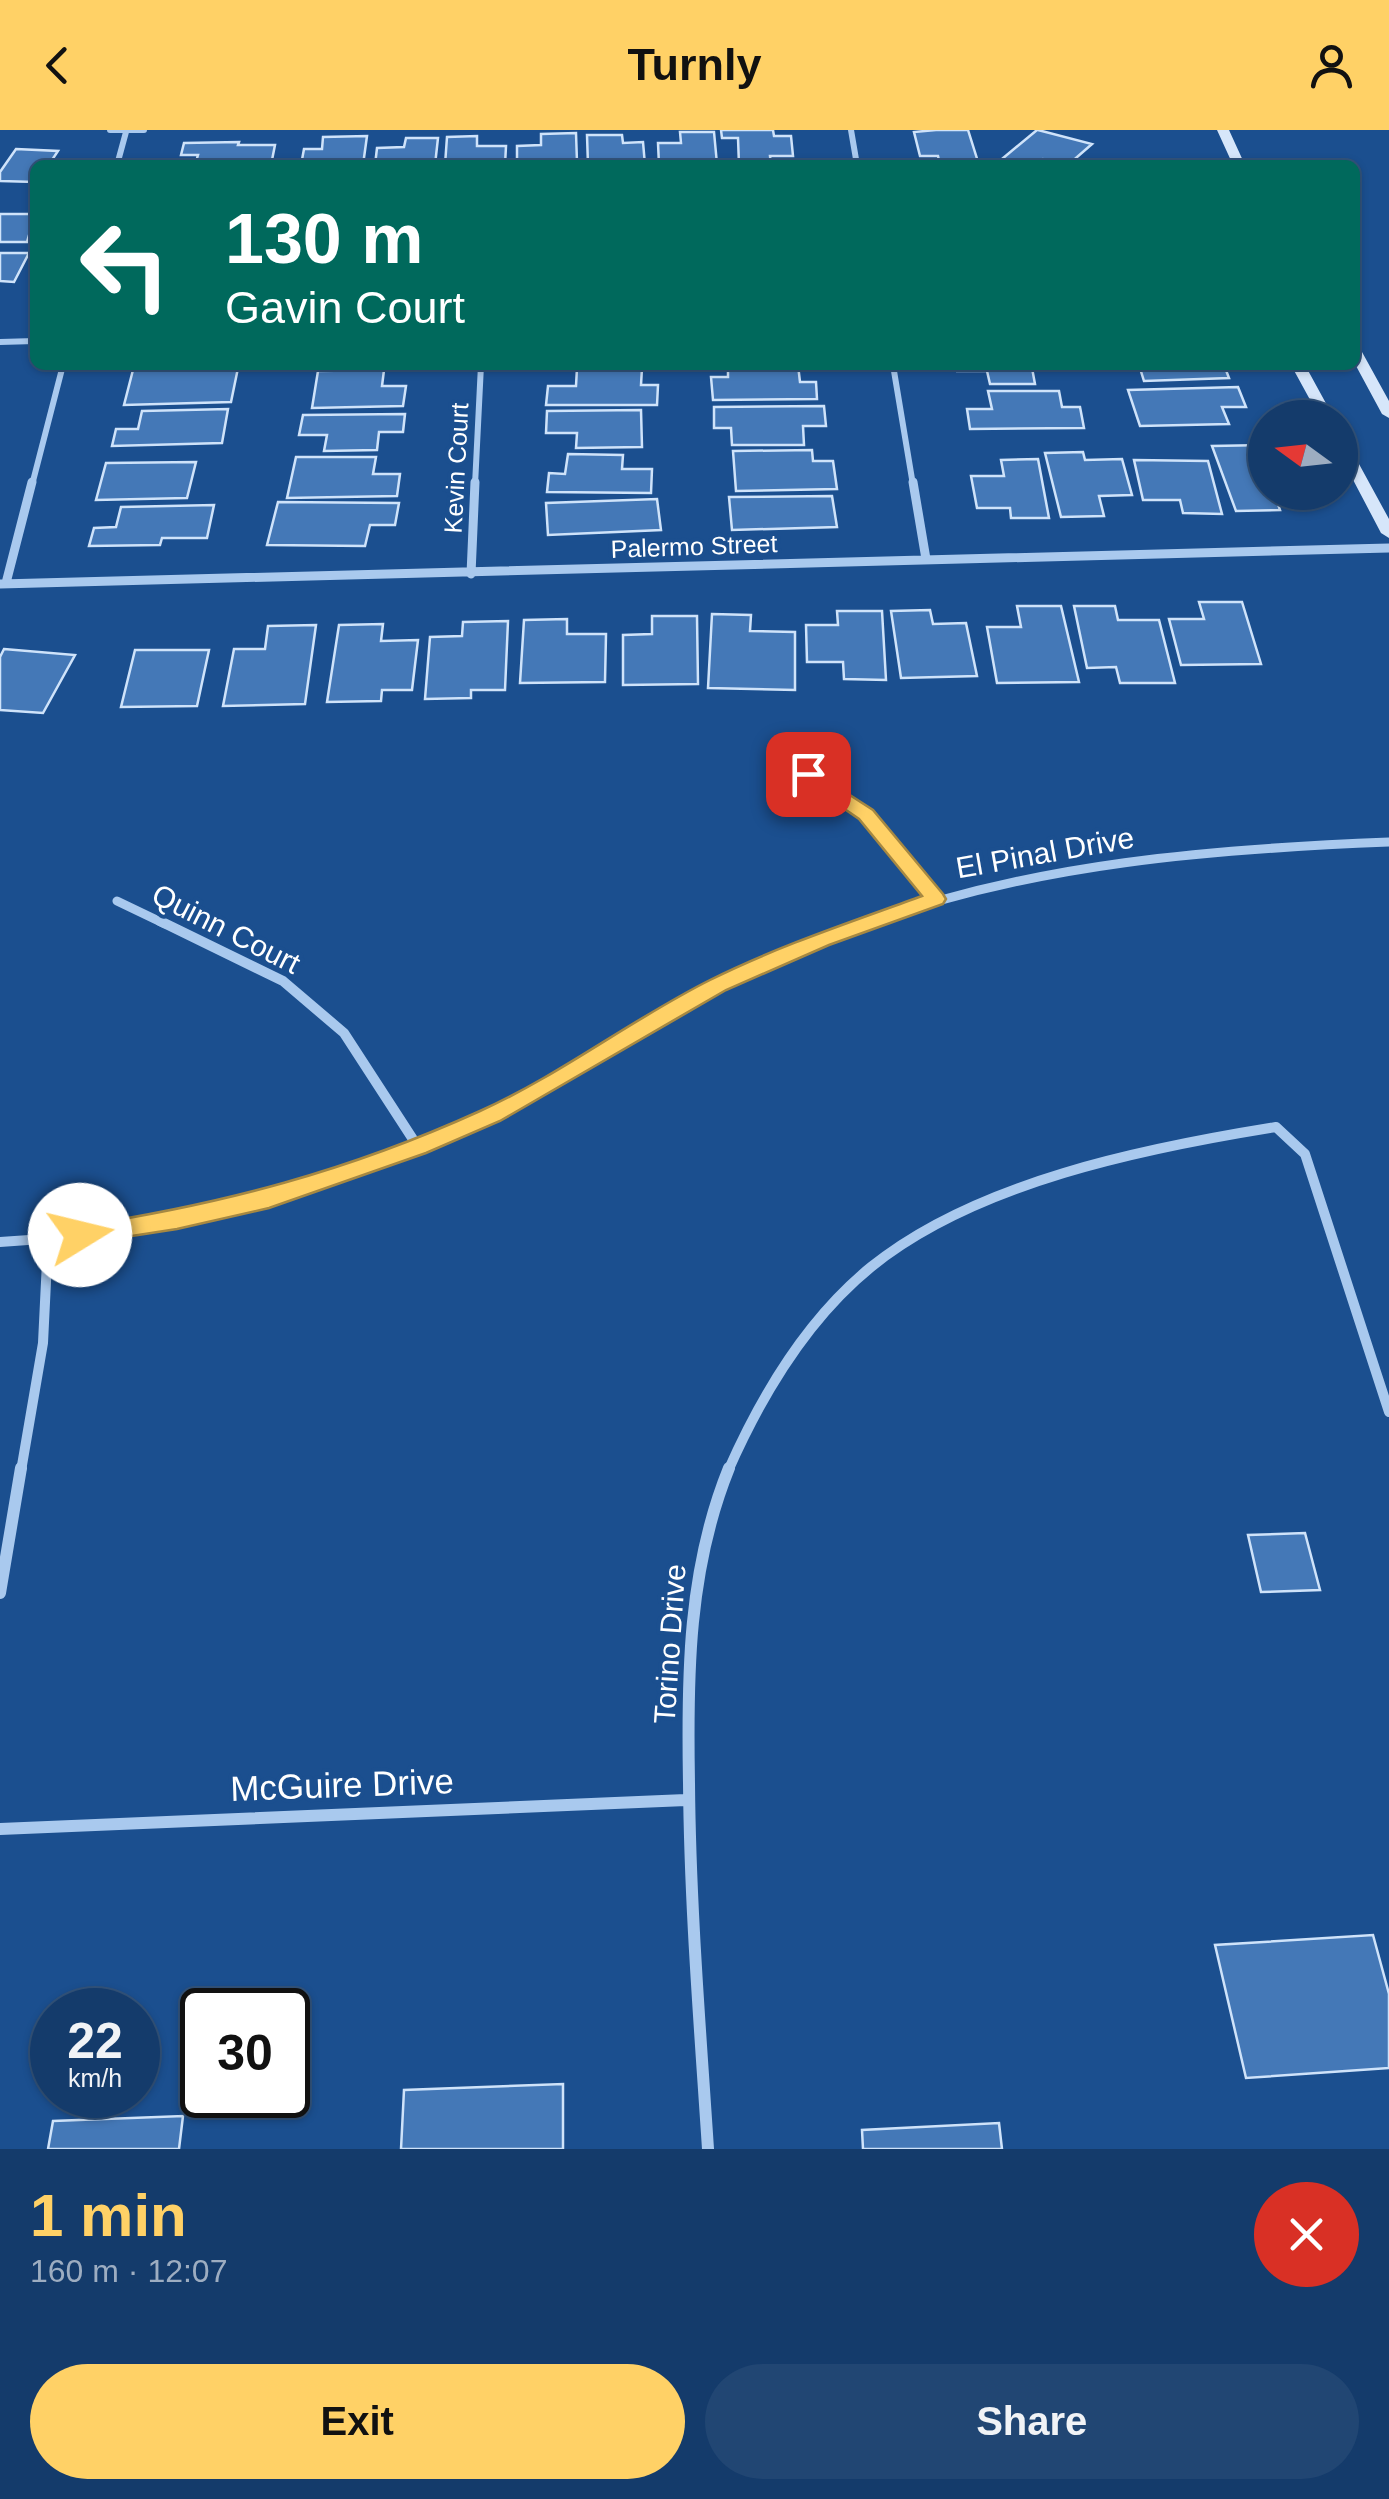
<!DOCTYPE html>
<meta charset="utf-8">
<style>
:root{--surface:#143b6b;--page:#214673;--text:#f1f3f6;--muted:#9dadc1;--line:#33557e;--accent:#ffd166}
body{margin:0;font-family:Arial,sans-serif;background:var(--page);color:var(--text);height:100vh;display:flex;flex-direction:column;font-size:38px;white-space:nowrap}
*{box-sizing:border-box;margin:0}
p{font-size:32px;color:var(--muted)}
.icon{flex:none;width:55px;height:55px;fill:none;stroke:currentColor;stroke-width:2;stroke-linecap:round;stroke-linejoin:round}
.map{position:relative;height:2019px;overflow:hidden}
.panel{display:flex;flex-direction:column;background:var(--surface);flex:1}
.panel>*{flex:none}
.top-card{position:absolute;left:30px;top:30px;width:1330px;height:210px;border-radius:15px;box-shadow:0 2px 8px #0004,0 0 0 2px var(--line);background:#00695c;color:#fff;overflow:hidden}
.needle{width:65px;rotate:285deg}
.controls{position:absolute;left:1248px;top:270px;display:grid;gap:20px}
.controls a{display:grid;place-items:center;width:110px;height:110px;border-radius:50%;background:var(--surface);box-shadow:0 2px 8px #0004,0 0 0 2px var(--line);font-size:50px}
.speed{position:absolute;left:30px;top:1858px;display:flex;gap:20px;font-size:50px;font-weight:700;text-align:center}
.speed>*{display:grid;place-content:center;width:130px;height:130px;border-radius:50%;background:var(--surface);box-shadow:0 2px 8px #0004,0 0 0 2px var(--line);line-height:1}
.speed small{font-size:25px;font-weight:400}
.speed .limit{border:5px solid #111;border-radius:15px;background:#fff;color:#111}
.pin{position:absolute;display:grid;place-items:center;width:85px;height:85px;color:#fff;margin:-42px;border-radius:20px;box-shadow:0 5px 15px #0006}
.me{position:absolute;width:110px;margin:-55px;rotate:81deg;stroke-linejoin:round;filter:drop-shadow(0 0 8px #0008)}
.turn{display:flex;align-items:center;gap:35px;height:210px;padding:0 30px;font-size:45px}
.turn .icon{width:130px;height:130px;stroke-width:2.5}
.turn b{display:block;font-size:70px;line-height:85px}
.round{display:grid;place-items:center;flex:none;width:105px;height:105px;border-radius:52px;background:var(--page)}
.summary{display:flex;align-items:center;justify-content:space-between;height:170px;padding:0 30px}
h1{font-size:60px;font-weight:800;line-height:75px;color:var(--accent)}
.action{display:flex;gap:20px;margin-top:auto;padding:20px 30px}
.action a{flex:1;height:115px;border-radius:60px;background:var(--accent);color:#111;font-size:40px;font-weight:800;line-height:115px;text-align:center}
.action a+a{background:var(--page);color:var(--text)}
header{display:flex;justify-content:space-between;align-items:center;height:130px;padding:0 30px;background:var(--accent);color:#111;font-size:45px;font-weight:800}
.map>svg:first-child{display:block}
.building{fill:#4478b7;stroke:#cfe3fa;stroke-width:2.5}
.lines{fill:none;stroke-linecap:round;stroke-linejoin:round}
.street-far3{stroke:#a9c9ee;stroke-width:6}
.street-far2{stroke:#a9c9ee;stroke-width:9}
.street-far1{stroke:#a9c9ee;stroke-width:10}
.street{stroke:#a9c9ee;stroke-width:12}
.secondary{fill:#d6e6fa;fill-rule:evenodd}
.route{fill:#ffd166;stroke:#a68842;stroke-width:2.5}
.labels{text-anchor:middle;stroke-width:8;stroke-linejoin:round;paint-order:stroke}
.far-street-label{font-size:25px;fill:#fff;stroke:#1b4f8f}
.street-label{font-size:30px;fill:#fff;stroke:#1b4f8f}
.near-street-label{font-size:35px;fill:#fff;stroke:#1b4f8f}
</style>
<header><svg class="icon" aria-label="back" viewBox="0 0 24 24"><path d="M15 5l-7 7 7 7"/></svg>Turnly<svg class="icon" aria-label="person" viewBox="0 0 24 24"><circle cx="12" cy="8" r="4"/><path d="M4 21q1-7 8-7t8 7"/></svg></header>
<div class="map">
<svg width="1389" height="2019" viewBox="0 0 1389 2019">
<rect width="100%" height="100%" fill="#1b4f8f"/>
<path class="building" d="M721 0H773L774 6H791L793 26H770L771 35H739L738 8H722Z
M936 0H968L979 35H940L938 26H920L914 2Z
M1037 0H1038L1092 14 1068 35 1043 29 1036 35H1024L1002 29Z
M680 2H714L717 34 659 35 658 13H681Z
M576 3 577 32 517 34V16L541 15V4Z
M587 5H622L623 13 643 12 645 35H588Z
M367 6 363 35H301L304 19H322L323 7Z
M477 6V16H506L505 35H445L447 7Z
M406 8H438L435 35H375L377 18 404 17Z
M239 12 238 15H275L271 35H195L198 25H181L184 13Z
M16 19 58 21 50 33H64L35 35V52L0 51V42Z
M0 84H35L27 112H0Z
M0 123H29L14 152 0 151Z
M798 235 800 252H816L817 269 713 270 711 247H728V236Z
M956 235H1055L1056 238H1032L1035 254H990L987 241H957Z
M1139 235H1224L1229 248 1144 251Z
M238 238 231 272 124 275 133 240Z
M577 238H642L641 255H658L657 275H546L548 256H576Z
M384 240 382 256H406L403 276 312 278 318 241Z
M1238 257 1246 277H1222L1229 294 1140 296 1128 260Z
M988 261H1059L1062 277H1080L1084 298 970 299 967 279H992Z
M824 276 826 296H803L804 315H732L731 298H714V277Z
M228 279 222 313 112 316 116 299H138L142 281Z
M641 280 642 317 576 318 577 303H546L547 281Z
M405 284 403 302H379L377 320 324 321 327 305H299L303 285Z
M1265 315V362H1274L1280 380 1236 381 1212 316Z
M812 320 813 331H833L837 359 736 361 733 321Z
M1083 322 1085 330 1122 329 1132 365 1099 366 1104 386 1061 387 1045 323Z
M568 324 623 325 622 339H652L651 363 547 362 549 343 565 344Z
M296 327H376L373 344H400L397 366 287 368Z
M1038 329 1049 388H1011L1010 378H977L971 346H1004L1001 330Z
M1134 330 1208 331 1222 384 1183 383 1180 370H1143Z
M196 332 187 368 96 370 106 333Z
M832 366 837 397 732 400 729 367Z
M657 369 661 400 548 405 546 373Z
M278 372 399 373 395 395H370L365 416 267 415Z
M214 375 207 408H162L160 415 89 416 94 398 116 397 121 377Z
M1199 472H1242L1261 534 1181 535 1169 489H1204Z
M1017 476H1061L1079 552 997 553 987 497H1021Z
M1074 476H1115L1118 490H1159L1175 553H1120L1116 537 1087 538Z
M930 480 933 494 966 493 977 546 901 548 891 481Z
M837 481H882L886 550 844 549 843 532H807L806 495H838Z
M712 484 751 485 750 501 795 502V560L708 558Z
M652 486H697L698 554 623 555V505L652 504Z
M567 489V504H606L605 552 520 553 524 490Z
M508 491 505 560H471V568L425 569 430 507 462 506 463 492Z
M383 494 381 511 418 510 412 560H382L381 571 327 572 339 495Z
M316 495 305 574 223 576 234 519H265L268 496Z
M4 519 75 525 43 583 0 580V527Z
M135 520H209L197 576 121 577Z
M1305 1403 1320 1460 1261 1462 1248 1405Z
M1373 1805 1389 1864V1938L1246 1948 1215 1815Z
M563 1954V2019H401L404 1960Z
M183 1986 179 2019H48L53 1991Z
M999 1993 1002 2019H863L862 2000Z"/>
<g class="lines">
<path class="street-far3" d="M110 0H144
M851 0 857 35
M117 35 126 2
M0 212 35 211
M893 235 913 355
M32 355 63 235
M475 355 481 235"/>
<path class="street-far2" d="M913 352 926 429
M471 444 475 352
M6 453 32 352
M0 454 1389 418
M808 644 866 684 935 769
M117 771 165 794
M867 794C1034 733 1213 719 1389 712"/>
<path class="street-far1" d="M160 791 283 851 344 903 418 1017
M0 1112C123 1105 239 1078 355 1038 398 1024 441 1010 482 990 532 965 578 933 626 905 706 861 788 823 873 791
M21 1341 43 1213 48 1111
M728 1341C761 1266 807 1189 871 1137 976 1052 1145 1018 1276 997L1305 1024 1389 1282"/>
<path class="street" d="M0 1463 21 1338
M0 1699 686 1670
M708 2019C700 1897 690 1775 689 1653 687 1545 688 1439 729 1338"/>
<path class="secondary" d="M1217 0H1229L1245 35H1233Z
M1355 218 1362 222 1389 271V288L1382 284 1355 234Z
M1291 235H1305L1334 288H1320Z
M1340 308 1347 312 1389 389V408L1381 403 1340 325Z"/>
</g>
<path class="route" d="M808 638 873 680 943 764 946 769 943 774 829 815 726 860 500 991 426 1023 269 1078 177 1099 80 1114 72 1112 69 1105 80 1096C223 1074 348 1041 480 981 560 945 632 889 710 850 778 816 851 792 922 766L859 689 801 649 798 644Z"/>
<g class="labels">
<g class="far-street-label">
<text transform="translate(456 338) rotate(-87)" y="9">Kevin Court</text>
<text transform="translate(694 416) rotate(-2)" y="9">Palermo Street</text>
</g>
<g class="street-label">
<text transform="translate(1045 723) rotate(-10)" y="10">El Pinal Drive</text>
<text transform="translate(226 799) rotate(27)" y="10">Quinn Court</text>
<text transform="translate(670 1514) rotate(-86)" y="10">Torino Drive</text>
</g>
<g class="near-street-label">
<text transform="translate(342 1655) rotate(-2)" y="12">McGuire Drive</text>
</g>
</g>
</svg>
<div class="controls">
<a><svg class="needle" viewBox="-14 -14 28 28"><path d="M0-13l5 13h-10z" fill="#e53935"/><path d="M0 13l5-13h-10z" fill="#9dadc1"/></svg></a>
</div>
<div class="speed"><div>22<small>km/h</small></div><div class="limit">30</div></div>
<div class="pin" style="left:808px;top:644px;background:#d93025"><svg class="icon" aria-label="arrive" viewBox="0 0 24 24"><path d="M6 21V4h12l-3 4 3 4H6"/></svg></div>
<svg class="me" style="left:80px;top:1105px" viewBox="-20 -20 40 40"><circle r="19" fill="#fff"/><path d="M0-13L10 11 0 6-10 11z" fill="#ffd166"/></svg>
<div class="top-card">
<div class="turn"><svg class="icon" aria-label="left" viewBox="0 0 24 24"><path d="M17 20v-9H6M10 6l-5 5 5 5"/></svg><div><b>130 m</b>Gavin Court</div></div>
</div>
</div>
<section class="panel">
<div class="summary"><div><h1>1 min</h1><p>160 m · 12:07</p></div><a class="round" style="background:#d93025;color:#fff"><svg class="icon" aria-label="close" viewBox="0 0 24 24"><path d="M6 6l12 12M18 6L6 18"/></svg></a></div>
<div class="action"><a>Exit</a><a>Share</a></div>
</section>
